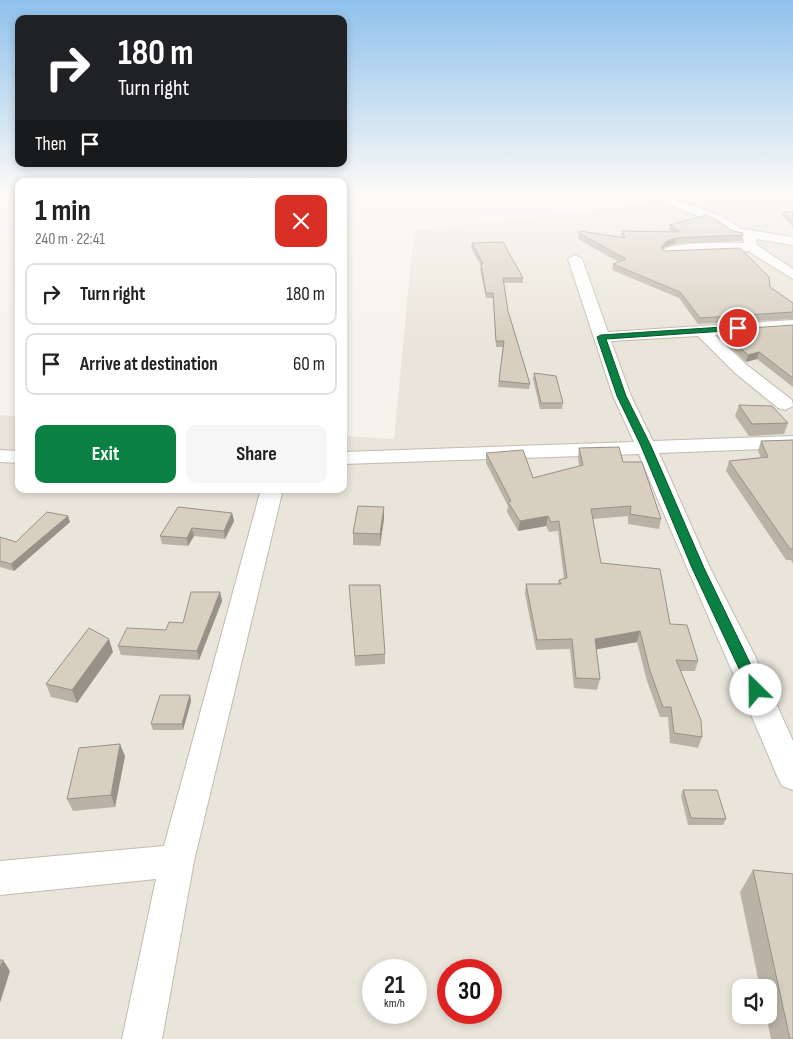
<!DOCTYPE html>
<meta charset="utf-8">
<style>
:root{--surface:#fff;--page:#f6f6f6;--text:#222;--muted:#767676;--line:#e0e0e0;--accent:#0b8043}
body{margin:0;font-family:"Sofia Sans Condensed",sans-serif;background:var(--page);color:var(--text);height:100vh;display:flex;flex-direction:column;font-size:19px;white-space:nowrap}
*{box-sizing:border-box;margin:0}
p{font-size:16px;color:var(--muted)}
.icon{flex:none;width:28px;height:28px;fill:none;stroke:currentColor;stroke-width:2;stroke-linecap:round;stroke-linejoin:round}
.map{position:relative;flex:1;overflow:hidden}
.panel{position:absolute;left:15px;top:178px;width:332px;height:315px;display:flex;flex-direction:column;background:var(--surface);border-radius:10px;box-shadow:0 2px 8px #0003}
.panel>*{flex:none}
.hud{position:absolute;left:15px;top:15px;width:332px;height:152px;border-radius:10px;box-shadow:0 2px 8px #0003;background:#202124;color:#fff;overflow:hidden}
.fabs{position:absolute;left:732px;top:979px;display:grid;gap:10px}
.fabs a{display:grid;place-items:center;width:45px;height:45px;border-radius:10px;background:var(--surface);box-shadow:0 2px 8px #0003;font-size:25px}
.speed{position:absolute;left:362px;top:959px;display:flex;gap:10px;font-size:25px;font-weight:700;text-align:center}
.speed>*{display:grid;place-content:center;width:65px;height:65px;border-radius:50%;background:var(--surface);box-shadow:0 2px 8px #0003;line-height:1}
.speed small{font-size:12px;font-weight:400}
.speed .limit{border:8px solid #d22;background:#fff;color:#111}
.pin{position:absolute;display:grid;place-items:center;width:42px;height:42px;color:#fff;margin:-21px;border:2px solid #fff;border-radius:50%;box-shadow:0 1px 5px #0007}
.me{position:absolute;width:55px;margin:-28px;rotate:337deg;stroke-linejoin:round;filter:drop-shadow(0 0 4px #0008)}
.turn{display:flex;align-items:center;gap:18px;height:105px;padding:0 20px;font-size:22px}
.turn .icon{width:65px;height:65px;stroke-width:2.5}
.turn b{display:block;font-size:35px;line-height:42px}
.then{display:flex;align-items:center;height:48px;padding:0 20px;background:#0003;gap:10px;font-size:19px}
.round{display:grid;place-items:center;flex:none;width:52px;height:52px;border-radius:10px;background:var(--page)}
.headline{display:flex;align-items:center;justify-content:space-between;height:85px;padding:0 20px}
h1{font-size:30px;font-weight:700;line-height:38px}
.cta{display:flex;gap:10px;margin-top:auto;padding:10px 20px}
.cta a{flex:1;height:58px;border-radius:10px;background:var(--accent);color:#fff;font-size:20px;font-weight:700;line-height:58px;text-align:center}
.cta a+a{background:var(--page);color:var(--text)}
ul{padding:0;list-style:none}
li{display:flex;align-items:center;gap:15px;height:62px;margin:0 10px 8px;padding:0 10px;border:2px solid var(--line);border-radius:10px}
li div{flex:1}
li b{display:block;font-size:19px}
li em{font-style:normal}
.map>svg:first-child{display:block}
.residential{fill:#eae5da;fill-rule:evenodd}
.lines{fill:none;stroke-linecap:round;stroke-linejoin:round}
.street-casing{stroke:#c2bbae;stroke-width:2}
.street{fill:#fff;fill-rule:evenodd}
.wall{fill:#bab2a6}
.shaded-wall{fill:#979187}
.building{fill:#d8cfc1;stroke:#979187}
.route{fill:#0b8043;stroke:#07532c}
</style>
<div class="map">
<svg width="793" height="1039" viewBox="0 0 793 1039">
<rect width="100%" height="100%" fill="#f6f3ec"/>
<path class="residential" d="M746 191H793V1039H0V415L19 417V489H344V436L394 439 414 231ZM374 970H416V1012H374ZM449 970H491V1012H449ZM741 988H769V1015H741Z"/>
<g class="lines">
<g class="street-casing">
<path id="street" d="M672 198 721 216 742 229 793 237V245L756 239 757 245 793 269V279L748 251 663 255 661 252C670 241 728 243 744 243L743 237 733 235 713 222 668 204 666 202Z
M575 255 582 259 608 332 793 320V330L715 335 748 366 792 400 793 406 785 410 778 408 735 373 698 336 611 341 631 396 653 441 793 436V448L659 453 710 568 755 656 793 741V790L782 786 777 776C732 668 683 562 639 454L344 464V452L634 442 613 396 568 259Z
M0 450 19 451V463L0 462Z
M261 489H283L194 861 162 1039H122L156 879 0 895V861L164 846Z"/>
</g>
<use href="#street" class="street"/>
</g>
<path class="wall" d="M783 212H793V227L782 216Z
M670 225 733 231 743 235 742 241 675 244 665 247 663 250 664 251 770 287 793 303V319L698 324 679 298 612 270 613 264 619 262 578 239 579 233 621 238 622 231 672 232 669 230Z
M472 243 523 278V283H504L508 311 530 384 529 389 498 387 503 347H496L493 298H486L480 269 481 266 471 248Z
M793 325V387L757 359 746 362 719 337 721 330Z
M534 373 563 403 562 409H540L533 379Z
M739 405 788 423 784 434 749 436 735 416Z
M793 440V564L791 560H786L726 471 729 461 761 458 758 451 761 441Z
M579 448 623 462 661 519 659 529 628 524V516L593 519 601 563 670 624 698 661 695 671H681L702 737 698 748 670 743 668 717H660L647 681 637 642 596 649 600 679 597 690 574 688 570 649 536 650 525 594 526 584H558L559 580 564 579 558 531 549 532 546 526 518 531 507 512 508 506 486 463V453L533 478 579 466 578 458Z
M232 513 234 521 225 539 194 536 188 546 162 544 160 536Z
M68 516 70 522 14 571 0 567V537L16 542Z
M384 519 380 546 353 545V533Z
M220 592 222 601 199 660 121 655 118 646 166 630 183 623Z
M350 595 385 654V664L355 666Z
M113 652 77 703 51 697 46 684Z
M190 695 191 701 183 730H153L151 724Z
M125 756 115 807 73 811 67 799Z
M683 790 726 819 723 825H688L681 796Z
M753 870 793 1039H771L766 1015H769V988H760L740 892Z"/>
<path class="shaded-wall" d="M676 238 675 244 665 247 659 253 661 247 667 241Z
M759 352 757 359 746 362 748 355Z
M384 507V519L380 546V534Z
M232 513 234 521 225 539 224 531Z
M68 516 70 522 14 571 11 564Z
M548 516 546 526 518 531 520 521Z
M192 528 194 536 188 546 187 538Z
M220 592 222 601 199 660 197 651Z
M640 631 637 642 593 650 595 639Z
M109 639 113 652 77 703 72 690Z
M190 695 191 701 183 730 182 724Z
M120 744 125 756 115 807 111 795Z
M3 960 10 971 0 1003V968Z"/>
<path class="building" d="M783 212H793V222Z
M706 215 713 218 733 231 743 233V235L676 238 667 241 661 247 664 251 740 248 769 277 770 287 793 303V312L700 318 680 292 613 264 626 259 579 233 580 231 625 238 622 231 681 232 670 225Z
M503 242 523 278H503L508 311 530 384 499 381 504 341H496L493 293H486L481 264H483L472 243Z
M793 325V378L759 352 748 355 721 330Z
M534 373 556 376 563 403H541Z
M739 405 772 406 788 423 752 424Z
M793 440V549H790L729 461 768 457 761 441Z
M619 447 623 462H642L661 519 630 514 631 506 591 509 601 563 660 569 670 624 687 625 698 661 676 660 701 720 702 737 674 733 671 707H663L650 671 640 631 595 639 600 679 576 678 572 639 537 640 526 584H561L559 580 567 578 559 521 551 522 548 516 520 521 508 502 511 501 486 453 523 450 533 478 583 465 579 448Z
M358 506 384 507 380 534 353 533Z
M178 507 232 513 224 531 192 528 187 538 160 536Z
M47 512 68 516 11 564 0 561V537L16 542Z
M349 585H380L385 654 355 656Z
M191 592H220L197 651 118 646 127 628 166 630 169 622 183 623Z
M89 628 109 639 72 690 46 684Z
M160 695H190L182 724H151Z
M120 744 111 795 67 799 79 748Z
M683 790H717L726 819 691 818Z
M753 870 793 874V1039H790Z
M0 960H3L0 968Z"/>
<linearGradient id="sky" x2="0" y2="1"><stop stop-color="#8fc1ec"/><stop offset="0.57" stop-color="#fbfaf6"/><stop offset="1" stop-color="#fbfaf6" stop-opacity="0"/></linearGradient>
<rect width="793" height="337" fill="url(#sky)"/>
<path class="route" d="M738 326 742 328 740 330 606 339 626 396 651 446 704 568 763 690 761 695H751L749 690 692 568 641 446 617 396 597 337 601 335Z"/>
</svg>
<div class="fabs">
<a><svg class="icon" aria-label="sound" viewBox="0 0 24 24"><path d="M4 9h4l5-4v14l-5-4H4zM17 9q2 3 0 6"/></svg></a>
</div>
<div class="speed"><div>21<small>km/h</small></div><div class="limit">30</div></div>
<div class="pin" style="left:738px;top:328px;background:#d93025"><svg class="icon" aria-label="arrive" viewBox="0 0 24 24"><path d="M6 21V4h12l-3 4 3 4H6"/></svg></div>
<svg class="me" style="left:756px;top:690px" viewBox="-20 -20 40 40"><circle r="19" fill="#fff"/><path d="M0-13L10 11 0 6-10 11z" fill="#0b8043"/></svg>
<div class="hud">
<div class="turn"><svg class="icon" aria-label="right" viewBox="0 0 24 24"><path d="M7 20v-9h11M14 6l5 5-5 5"/></svg><div><b>180 m</b>Turn right</div></div>
<div class="then">Then<svg class="icon" aria-label="arrive" viewBox="0 0 24 24"><path d="M6 21V4h12l-3 4 3 4H6"/></svg></div>
</div>
<section class="panel">
<div class="headline"><div><h1>1 min</h1><p>240 m · 22:41</p></div><a class="round" style="background:#d93025;color:#fff"><svg class="icon" aria-label="close" viewBox="0 0 24 24"><path d="M6 6l12 12M18 6L6 18"/></svg></a></div>
<ul>
<li><svg class="icon" aria-label="right" viewBox="0 0 24 24"><path d="M7 20v-9h11M14 6l5 5-5 5"/></svg><div><b>Turn right</b></div><em>180 m</em></li>
<li><svg class="icon" aria-label="arrive" viewBox="0 0 24 24"><path d="M6 21V4h12l-3 4 3 4H6"/></svg><div><b>Arrive at destination</b></div><em>60 m</em></li>
</ul>
<div class="cta"><a>Exit</a><a>Share</a></div>
</section>
</div>
